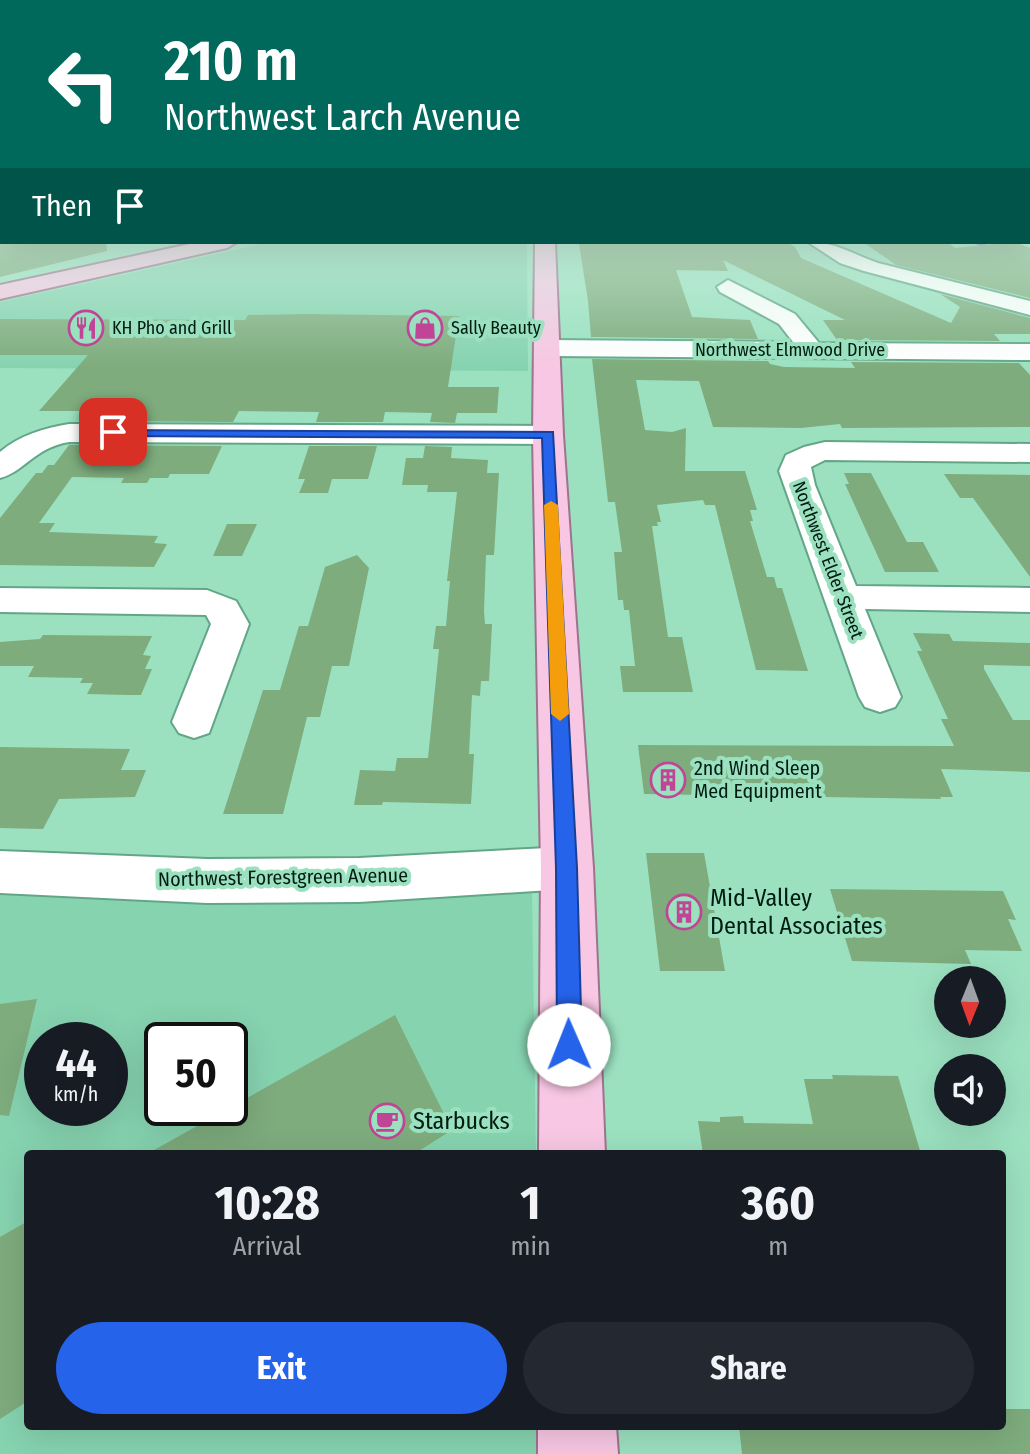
<!DOCTYPE html>
<style>
:root{--surface:#171b24;--page:#242831;--text:#f1f3f6;--muted:#9ea1a6;--accent:#2563eb}
body{margin:0;font-family:"Fira Sans Condensed",sans-serif;background:var(--page);color:var(--text);height:100vh;display:flex;flex-direction:column;font-size:30px;white-space:nowrap}
*{box-sizing:border-box;margin:0}
p{font-size:26px;color:var(--muted)}
.icon{flex:none;width:44px;height:44px;fill:none;stroke:currentColor;stroke-width:2;stroke-linecap:round;stroke-linejoin:round}
.map{position:relative;flex:1;overflow:hidden}
.details{position:absolute;left:24px;top:1150px;width:982px;height:280px;display:flex;flex-direction:column;background:var(--surface);border-radius:8px;box-shadow:0 8px 32px #0002}
.details>*{flex:none}
.hud{position:absolute;left:0px;top:0px;width:1030px;height:244px;box-shadow:0 8px 32px #0002;background:#00695c;color:#fff;overflow:hidden}
.needle{width:52px;rotate:181deg}
.buttons{position:absolute;left:934px;top:966px;display:grid;gap:16px}
.buttons a{display:grid;place-items:center;width:72px;height:72px;border-radius:50%;background:var(--surface);box-shadow:0 8px 32px #0002;font-size:40px}
.speed{position:absolute;left:24px;top:1022px;display:flex;gap:16px;font-size:40px;font-weight:700;text-align:center}
.speed>*{display:grid;place-content:center;width:104px;height:104px;border-radius:50%;background:var(--surface);box-shadow:0 8px 32px #0002;line-height:1}
.speed small{font-size:20px;font-weight:400}
.speed .limit{border:4px solid #111;border-radius:12px;background:#fff;color:#111}
.pin{position:absolute;display:grid;place-items:center;width:68px;height:68px;color:#fff;margin:-34px;border-radius:16px;box-shadow:0 4px 12px #0006}
.me{position:absolute;width:88px;margin:-44px;rotate:359deg;stroke-linejoin:round;filter:drop-shadow(0 0 6px #0008)}
.turn{display:flex;align-items:center;gap:28px;height:168px;padding:0 32px;font-size:36px}
.turn .icon{width:104px;height:104px;stroke-width:2.5}
.turn b{display:block;font-size:56px;line-height:68px}
.then{display:flex;align-items:center;height:76px;padding:0 32px;background:#0003;gap:16px;font-size:30px}
.eta{display:flex;justify-content:space-evenly;align-items:center;height:136px;text-align:center}
.eta b{font-size:48px;font-weight:700;line-height:56px}
.primary-button{display:flex;gap:16px;margin-top:auto;padding:16px 32px}
.primary-button a{flex:1;height:92px;border-radius:48px;background:var(--accent);color:#fff;font-size:32px;font-weight:700;line-height:92px;text-align:center}
.primary-button a+a{background:var(--page);color:var(--text)}
.map>svg:first-child{display:block}
.built{fill:#86d3b0;fill-rule:evenodd}
.lines{fill:none;stroke-linecap:round;stroke-linejoin:round}
.stream-far1{stroke:#8282bc;stroke-width:4}
.stream{stroke:#8282bc;stroke-width:5}
.building{fill:#7eac7d}
.minor-casing{stroke:#62a687;stroke-width:4}
.major-casing{stroke:#9e738e;stroke-width:4}
.minor{fill:#fff;fill-rule:evenodd}
.major{fill:#f8c7e3;fill-rule:evenodd}
.route{fill:#2563eb;stroke:#184099;stroke-width:2}
.slow{fill:#f59e0b}
.labels{text-anchor:middle;stroke-width:8;stroke-linejoin:round;paint-order:stroke}
.far-poi-label{font-size:18px;fill:#011c11;stroke:#9be1c0;text-anchor:start}
.far-street-label{font-size:18px;fill:#011c11;stroke:#9be1c0}
.poi-label{font-size:20px;fill:#011c11;stroke:#9be1c0;text-anchor:start}
.street-label{font-size:20px;fill:#011c11;stroke:#9be1c0}
.near-poi-label{font-size:24px;fill:#011c11;stroke:#9be1c0;text-anchor:start}
</style>
<div class="map">
<svg width="1030" height="1454" viewBox="0 0 1030 1454">
<rect width="100%" height="100%" fill="#9be1c0"/>
<path class="built" d="M271 242H527L528 371 0 368V302Z
M532 891 536 1154H28V1426H538V1454H0V892ZM42 1040H110V1108H42ZM162 1040H230V1108H162Z"/>
<g class="lines">
<path class="stream-far1" d="M976 242 990 249"/>
<path class="stream" d="M986 247 993 250"/>
</g>
<path class="building" d="M0 242H106L107 251 0 277Z
M583 242H787L795 247 801 258 951 323 960 307 940 294 1030 318V334H994L1000 341 837 340 823 320H845L723 260 728 271 676 270 692 317 750 320 758 339 591 337 588 301 579 244Z
M863 242H947L955 248 1015 242 1030 248V298L896 265Z
M305 314 459 316 448 387H499L497 413H457L455 423 430 422 432 413 385 412 383 422H316L319 412 239 411 233 422 87 421 94 411H39L88 355H0V319L245 320 248 315Z
M592 359 768 361 770 364 784 367 855 368 851 362 1019 363 1030 375V427L842 428 840 424 801 428 713 427 699 381 636 380 645 430 672 432 686 428 685 471H745L757 510H750L753 521H750L767 577H774L777 588H782L808 671 756 670 715 505H705L703 500 657 505 661 522H657L658 526H652L668 637H682L693 692H623L620 666H635L629 610H624L623 600H618L614 552H622L615 502H608Z
M69 445 222 446 209 474H170L168 478H150L147 483H121L124 478 72 477 39 523H55L49 532 158 536 154 543 167 544 154 567 0 565V518L36 473H42L48 465H54Z
M309 446H377L368 479H332L328 493H299L305 479H298Z
M425 446 452 447 451 458 488 460 487 473H499L494 555H486L484 611 485 624H492L489 681H481L480 696 472 695 469 754H474L471 804 383 802 382 805H354L360 770 395 771 397 758H428L439 649H433L436 626H446L450 581H447L457 492H427L428 485H402L406 458H423Z
M844 473H871L907 542H923L939 572H885L845 484H849Z
M944 474 1030 475V577L973 498H960Z
M227 524H257L242 556H213Z
M357 555 369 568 349 666H332L320 717H307L283 814H223L263 690H280L299 626H308L325 567Z
M913 633 949 634 953 641 1030 643V666L984 665V669L1013 720H1030V772L941 769 953 797H940L941 799 644 794 638 745 954 746 941 719H948L917 651H922Z
M43 635 152 636 143 655 151 656 145 669H152L141 695H127L87 694 93 683H80L83 678 28 677 34 666H0V642L40 639Z
M0 747 130 749 121 770H146L135 797 59 799 43 829 0 828Z
M646 853H704L725 971H660Z
M830 889 1003 891 1016 920 1008 919 1022 951 965 950 971 964 852 961Z
M37 999 9 1116 0 1115V1004Z
M395 1015 452 1130 414 1154H147Z
M832 1075 898 1076 921 1154H703L698 1121 720 1122V1117L743 1116 744 1123 813 1124 804 1079H833Z
M28 1221V1401L0 1419V1237Z
M1002 1409H1030V1454H742L739 1426H1002Z"/>
<g class="lines">
<g class="minor-casing">
<path id="minor" d="M808 242C836 242 852 254 878 263L1030 301V315L864 271 840 263Z
M728 280 795 314 819 343 1030 344V360L549 356 540 353 536 348 540 343 549 340 793 342 779 324 720 292 717 287Z
M69 424 548 426 558 429 563 435 558 441 548 444 69 442C34 448 24 472 0 478V452C20 435 44 428 69 424Z
M825 442 1030 444V462L825 460 811 467 815 485 856 586 1030 588V612L865 609 901 697 895 707 880 712 865 707 859 697 779 471 786 455 804 447Z
M0 588 207 590 236 601 249 624 209 733 194 738 179 733 172 722 211 624 206 615 0 612Z
M567 847 585 853 593 868 585 883 567 889 359 902 207 903 0 893V851L207 859 359 858Z"/>
</g>
<g class="major-casing">
<path id="major" d="M1028 223H1030V235H1028Z
M199 242H237L227 248 0 299V285Z
M535 242H555L563 435 593 868 605 1154H539L541 868 533 435Z
M538 1426H616L618 1454H538Z"/>
</g>
<use href="#minor" class="minor"/>
<use href="#major" class="major"/>
</g>
<linearGradient id="sky" x2="0" y2="1"><stop stop-color="#7fa0d6"/><stop offset="0.45" stop-color="#d2f2e3"/><stop offset="1" stop-color="#d2f2e3" stop-opacity="0"/></linearGradient>
<rect width="1030" height="368" fill="url(#sky)"/>
<path class="route" d="M109 430 553 432 577 868 582 1045 578 1054 569 1057 560 1054 557 1045 556 868 542 438 113 436 109 435Z"/>
<path class="slow" d="M551 501 558 505 569 714 560 721 551 714 544 505Z"/>
<defs>
<g id="restaurant-ring" transform="scale(1.8)"><circle r="9.5" fill="#9be1c0" stroke="#c04596" stroke-width="1.5"/><path d="M-5-6h1v4h1v-4h1v4h1v-4h1v5L-1.5 .5V6h-2V.5L-5-1ZM5-6V6H3V1.5H1.5Q1.5-4 5-6Z" fill="#c04596"/></g>
<g id="shop-ring" transform="scale(1.8)"><circle r="9.5" fill="#9be1c0" stroke="#c04596" stroke-width="1.5"/><path d="M-5-2.5h2.3a2.7 3.5 0 0 1 5.4 0H5L5.5 6h-11ZM-1.5-2.5h3a1.5 2.3 0 0 0-3 0Z" fill="#c04596"/></g>
<g id="building-ring" transform="scale(1.8)"><circle r="9.5" fill="#9be1c0" stroke="#c04596" stroke-width="1.5"/><path d="M-4-6H4V6H1V3H-1V6H-4ZM-2.5-4.3h1.7v1.8h-1.7ZM.8-4.3h1.7v1.8H.8ZM-2.5-1h1.7V.8h-1.7ZM.8-1h1.7V.8H.8Z" fill="#c04596"/></g>
<g id="cafe-ring" transform="scale(1.8)"><circle r="9.5" fill="#9be1c0" stroke="#c04596" stroke-width="1.5"/><path d="M-5.5-4.5H6V0H3Q3 3.5 0 3.5H-2.5Q-5.5 3.5-5.5 0ZM3-3.2v2h1.7v-2ZM-6 4.5H4V6H-6Z" fill="#c04596"/></g>
</defs>
<g fill-rule="evenodd">
<use href="#restaurant-ring" x="86" y="328"/>
<use href="#shop-ring" x="425" y="328"/>
<use href="#building-ring" x="668" y="780"/>
<use href="#building-ring" x="684" y="912"/>
<use href="#cafe-ring" x="387" y="1121"/>
</g>
<g class="labels">
<g class="far-poi-label">
<text x="112" y="334">KH Pho and Grill</text>
<text x="451" y="334">Sally Beauty</text>
</g>
<g class="far-street-label">
<text x="790" y="356">Northwest Elmwood Drive</text>
<text transform="translate(828 560) rotate(69)" y="6">Northwest Elder Street</text>
</g>
<g class="poi-label">
<text x="694" y="775">2nd Wind Sleep<tspan x="694" dy="23">Med Equipment</tspan></text>
</g>
<g class="street-label">
<text transform="translate(283 877) rotate(-1)" y="7">Northwest Forestgreen Avenue</text>
</g>
<g class="near-poi-label">
<text x="710" y="906">Mid-Valley<tspan x="710" dy="28">Dental Associates</tspan></text>
<text x="413" y="1129">Starbucks</text>
</g>
</g>
</svg>
<div class="buttons">
<a><svg class="needle" viewBox="-14 -14 28 28"><path d="M0-13l5 13h-10z" fill="#e53935"/><path d="M0 13l5-13h-10z" fill="#9ea1a6"/></svg></a>
<a><svg class="icon" aria-label="sound" viewBox="0 0 24 24"><path d="M4 9h4l5-4v14l-5-4H4zM17 9q2 3 0 6"/></svg></a>
</div>
<div class="speed"><div>44<small>km/h</small></div><div class="limit">50</div></div>
<div class="pin" style="left:113px;top:432px;background:#d93025"><svg class="icon" aria-label="arrive" viewBox="0 0 24 24"><path d="M6 21V4h12l-3 4 3 4H6"/></svg></div>
<svg class="me" style="left:569px;top:1045px" viewBox="-20 -20 40 40"><circle r="19" fill="#fff"/><path d="M0-13L10 11 0 6-10 11z" fill="#2563eb"/></svg>
<div class="hud">
<div class="turn"><svg class="icon" aria-label="left" viewBox="0 0 24 24"><path d="M17 20v-9H6M10 6l-5 5 5 5"/></svg><div><b>210 m</b>Northwest Larch Avenue</div></div>
<div class="then">Then<svg class="icon" aria-label="arrive" viewBox="0 0 24 24"><path d="M6 21V4h12l-3 4 3 4H6"/></svg></div>
</div>
<section class="details">
<div class="eta">
<div><b>10:28</b><p>Arrival</p></div>
<div><b>1</b><p>min</p></div>
<div><b>360</b><p>m</p></div>
</div>
<div class="primary-button"><a>Exit</a><a>Share</a></div>
</section>
</div>
